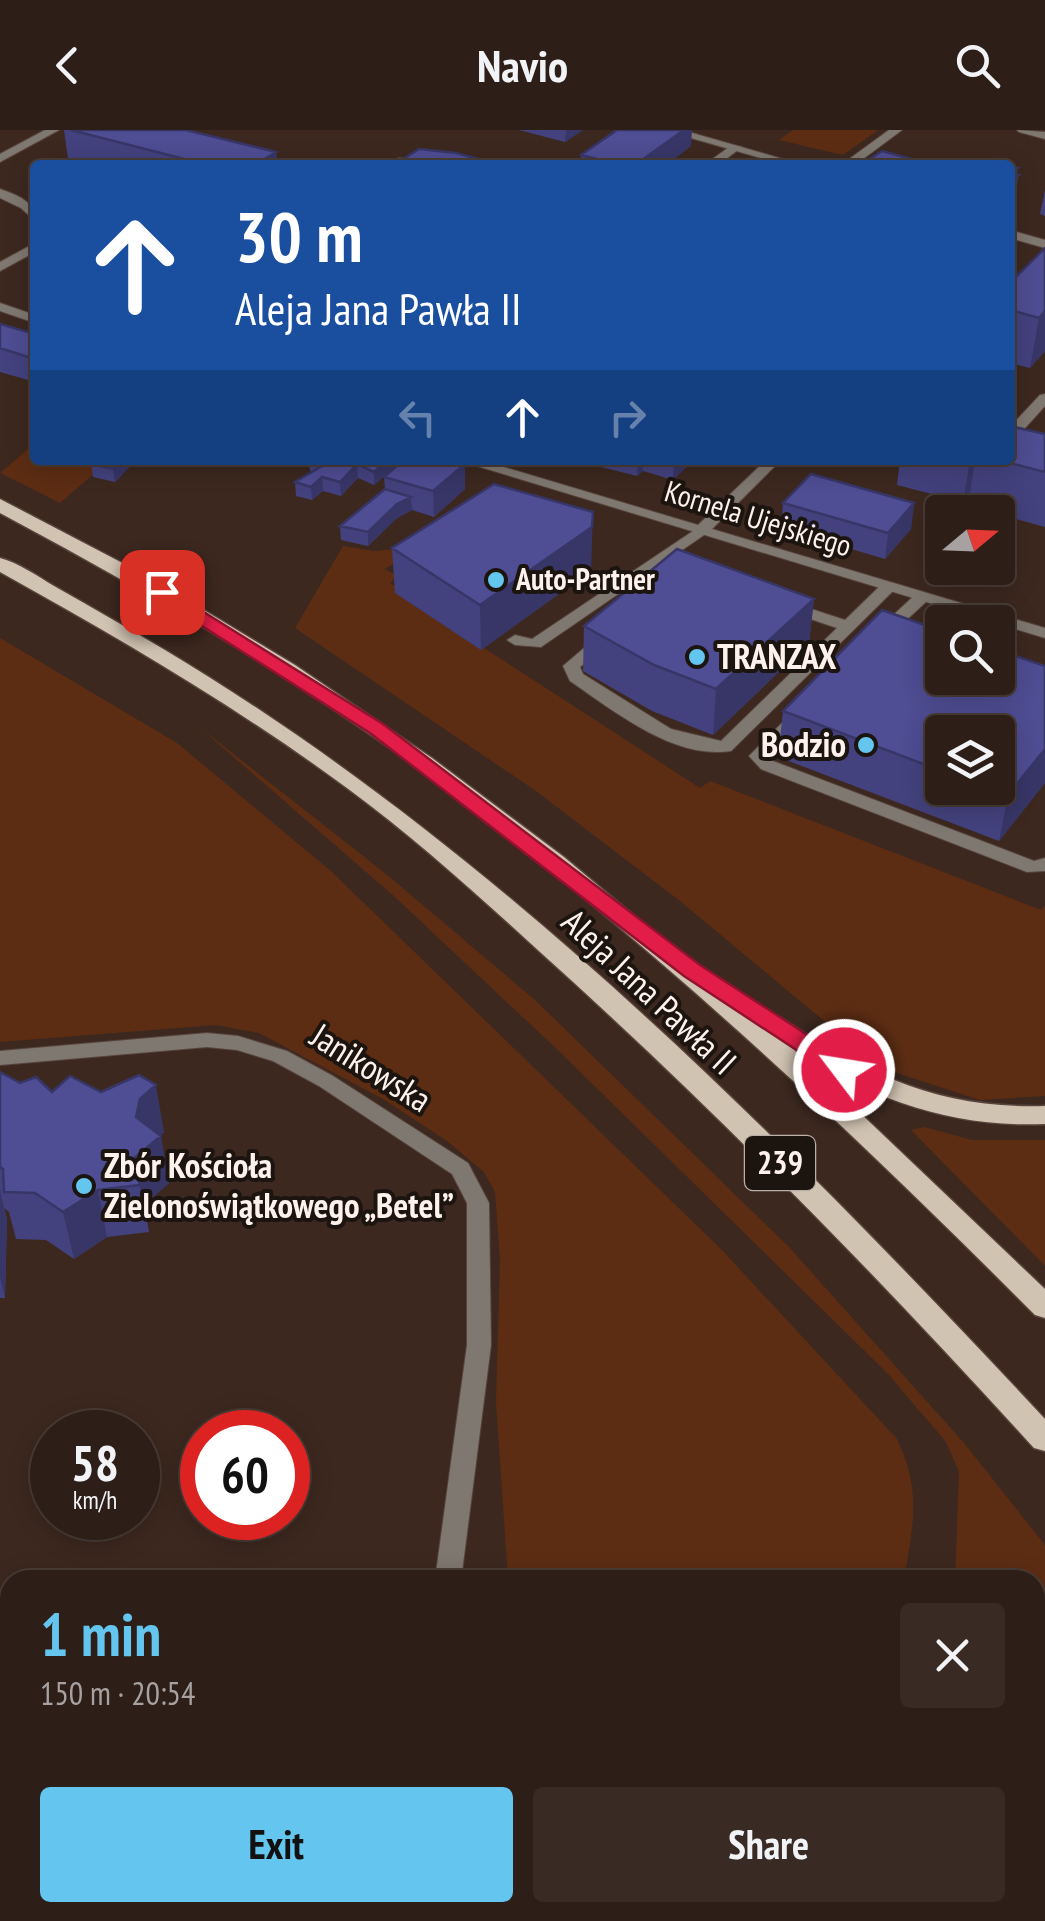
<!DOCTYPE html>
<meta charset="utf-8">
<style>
:root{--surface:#2d1e17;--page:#392b24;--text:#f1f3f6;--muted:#a7a2a1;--line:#483c36;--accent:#64c5ee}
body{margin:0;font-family:"PT Sans Narrow",sans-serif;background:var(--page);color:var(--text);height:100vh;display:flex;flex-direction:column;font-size:38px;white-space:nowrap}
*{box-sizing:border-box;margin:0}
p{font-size:32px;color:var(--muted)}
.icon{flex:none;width:55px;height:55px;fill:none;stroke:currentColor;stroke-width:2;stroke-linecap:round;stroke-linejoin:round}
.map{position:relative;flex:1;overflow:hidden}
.side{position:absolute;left:0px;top:1440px;width:1045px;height:352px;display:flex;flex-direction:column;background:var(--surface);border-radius:30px 30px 0 0;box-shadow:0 5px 25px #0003,0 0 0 2px var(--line)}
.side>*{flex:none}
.hud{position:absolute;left:30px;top:30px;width:985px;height:305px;border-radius:10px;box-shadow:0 5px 25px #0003,0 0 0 2px var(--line);background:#1a4fa0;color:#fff;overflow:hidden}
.needle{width:65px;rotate:71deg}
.controls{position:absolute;left:925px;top:365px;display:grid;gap:20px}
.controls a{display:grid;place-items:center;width:90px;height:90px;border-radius:10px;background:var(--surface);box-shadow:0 5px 25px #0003,0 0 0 2px var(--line);font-size:50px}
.speed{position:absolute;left:30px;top:1280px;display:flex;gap:20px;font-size:50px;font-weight:700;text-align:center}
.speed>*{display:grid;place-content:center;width:130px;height:130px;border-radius:50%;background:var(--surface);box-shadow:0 5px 25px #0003,0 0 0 2px var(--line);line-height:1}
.speed small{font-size:25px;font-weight:400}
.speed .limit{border:15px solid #d22;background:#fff;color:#111}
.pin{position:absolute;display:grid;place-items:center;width:85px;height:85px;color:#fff;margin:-42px;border-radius:20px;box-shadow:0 5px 15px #0006}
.me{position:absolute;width:110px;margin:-55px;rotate:301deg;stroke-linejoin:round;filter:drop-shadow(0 0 8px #0008)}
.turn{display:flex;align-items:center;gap:35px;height:210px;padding:0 40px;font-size:45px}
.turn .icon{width:130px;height:130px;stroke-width:2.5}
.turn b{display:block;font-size:70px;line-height:85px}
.lanes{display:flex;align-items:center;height:95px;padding:0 40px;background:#0003;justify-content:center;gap:50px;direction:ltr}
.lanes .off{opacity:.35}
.round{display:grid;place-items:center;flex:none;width:105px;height:105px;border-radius:10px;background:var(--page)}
.headline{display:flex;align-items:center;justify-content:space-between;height:170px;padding:0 40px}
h1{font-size:60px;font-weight:700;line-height:75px;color:var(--accent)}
.cta{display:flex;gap:20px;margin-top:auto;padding:20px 40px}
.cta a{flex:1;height:115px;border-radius:10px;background:var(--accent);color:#111;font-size:40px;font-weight:700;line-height:115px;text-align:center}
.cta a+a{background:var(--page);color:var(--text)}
header{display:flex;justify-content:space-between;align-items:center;height:130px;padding:0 40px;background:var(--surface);font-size:45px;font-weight:700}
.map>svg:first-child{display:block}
.green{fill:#5d2d13}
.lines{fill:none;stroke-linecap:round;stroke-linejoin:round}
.service-casing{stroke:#57443c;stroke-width:2}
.minor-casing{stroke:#57443c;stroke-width:2}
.primary-casing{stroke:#57443c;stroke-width:3}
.service{fill:#7f7870;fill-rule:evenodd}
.minor{fill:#7f7870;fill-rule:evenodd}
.primary{fill:#d1c3b2;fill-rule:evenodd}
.wall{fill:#44427e;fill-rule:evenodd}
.shaded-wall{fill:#373667}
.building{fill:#4f4d93;stroke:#373667;stroke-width:2.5}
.route{fill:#e11d48;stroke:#92132f;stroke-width:2.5}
.poi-dot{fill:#64c5ee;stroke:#1c140f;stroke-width:4}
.labels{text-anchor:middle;stroke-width:8;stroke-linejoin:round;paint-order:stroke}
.far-street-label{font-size:30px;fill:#fff1eb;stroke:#1c140f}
.far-poi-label{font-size:30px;font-weight:bold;fill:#fff1eb;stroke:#1c140f;text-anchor:start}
.shield{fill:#1c140f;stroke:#bbafa9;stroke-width:2.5}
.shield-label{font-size:32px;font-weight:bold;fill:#fff1eb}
.poi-label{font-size:35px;font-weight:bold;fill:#fff1eb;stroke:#1c140f;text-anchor:start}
.street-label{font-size:35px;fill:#fff1eb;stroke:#1c140f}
</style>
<header><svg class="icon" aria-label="back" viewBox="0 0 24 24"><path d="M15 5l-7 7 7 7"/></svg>Navio<svg class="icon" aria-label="search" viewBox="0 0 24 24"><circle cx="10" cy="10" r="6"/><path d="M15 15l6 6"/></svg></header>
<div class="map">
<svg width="1045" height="1791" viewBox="0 0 1045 1791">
<rect width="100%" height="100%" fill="#3c281f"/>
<path class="green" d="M793 0H878L843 25 779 10Z
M35 313V330H110L60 373 0 343Z
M485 358 517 369 384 439 399 446 390 453 400 459 395 463 481 520 484 518 700 658 710 651 1041 780 1045 776V966L980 970 897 943 842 906 680 771 536 661 295 498 343 416 374 421 398 419Z
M0 508 177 613 332 742 721 1119 897 1309C922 1361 913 1395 904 1450H508L496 1272 500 1130 495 1062 484 1042 447 1011 383 969 259 903 216 895 0 912Z
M199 597 386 744 535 870 789 1117 964 1313 1045 1415V1620L1035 1636V1450H955L959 1342 946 1312 889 1245 562 924 396 768Z
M924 997 972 1010H1045V1136L911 1000Z
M1035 1691 1045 1700V1791H909L910 1783 1035 1782Z
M443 1783V1782L851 1783 849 1791H442Z"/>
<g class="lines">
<g class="service-casing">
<path id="service" d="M45 0H59L0 32V24Z
M1017 0 1045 2V9L1019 2Z
M732 15 742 17 718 35H704Z
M399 28 437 31 443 35H380Z
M0 59C17 65 35 71 35 91L21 78 0 68Z
M35 113V122L0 141V132Z
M1045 264V276L1015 309 1010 310V297L1040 265Z
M702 395 707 397V403L541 517 515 515 507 510 515 505 532 509Z
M887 453 893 455V461L731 621C674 630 614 581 570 551L563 536 597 507H609V513L580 537 583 544 671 599 721 611 837 498 781 479V473H793L845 490 881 455Z
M921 463 927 465V471L888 507H876V501L915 465Z
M797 583 806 588 768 626 773 631 1034 731 1045 728V741L1027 742 761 639 749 626 791 584Z"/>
</g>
<g class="minor-casing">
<path id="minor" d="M663 0H682L804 35H785Z
M889 0H902L855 35H841Z
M1010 100 1045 110V118L1010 108Z
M0 173 35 185V193L0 181Z
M457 330H480L698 395 766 330H781L712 399 1045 498V508Z
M207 903 238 906 287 921 333 946 468 1033 489 1073 491 1215 461 1450H435L467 1215V1073L452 1044 319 956 273 931 237 920 207 917 0 935V921Z
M395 1782H423L422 1791H394Z"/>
</g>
<g class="primary-casing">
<path id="primary" d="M0 369 153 449 295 535 432 628 564 727 761 892 772 885 781 888C869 945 938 979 1045 976V994C951 998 873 969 794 920L1045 1159V1188L1035 1185C841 990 641 803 419 639 286 542 144 460 0 383Z
M0 428C19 433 37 446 54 456 91 477 128 498 165 520 496 718 783 1008 1045 1289V1321L1034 1318C886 1155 733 998 571 850 498 784 426 716 347 658 237 577 119 508 0 442Z"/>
</g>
<use href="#service" class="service"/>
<use href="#minor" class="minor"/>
<use href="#primary" class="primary"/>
</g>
<path class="wall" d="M64 0H186L276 22 277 35H90L68 29Z
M519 0H583L565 12Z
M691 16 666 35H581V25Z
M871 28 911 35H870Z
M1045 60V86L1040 84Z
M1045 118V221L1030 238 1010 233V153Z
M0 194 35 204V252L0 242Z
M1010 296 1045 304V397L998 384 1000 371 970 363 963 372 897 355 900 330H1010Z
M95 330H136L115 352 93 347 91 334Z
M309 330H393L394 338 374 355 358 348 341 366 323 361 312 370 296 366 295 352 312 342 310 341Z
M573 330H693L673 350 643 341 637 346Z
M384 347 465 359 434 387 412 380 397 388 368 416 341 410 340 396 385 359Z
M783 373H914L911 399 885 429 781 398Z
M392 418 591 441 481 520 395 463Z
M814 469 809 513 713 605 652 581 583 541 584 496Z
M1045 536V653L999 711 778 627 783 581ZM942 602 998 658H942Z
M0 942 20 953 52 962 164 1002 160 1005 169 1053 144 1075 149 1102 107 1107 74 1129 46 1110 16 1109 9 1082 4 1078 7 1089 5 1168H0Z"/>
<path class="shaded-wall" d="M566 0H583L565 12Z
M684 0H692L691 16 666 35H635Z
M276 22 277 35H255Z
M1018 38 1017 47 1019 45 1015 68 1010 72 1012 43Z
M1045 181V221L1030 238 1039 188Z
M35 225V251L31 228Z
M122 330H136L115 352 113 339Z
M387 330H393L394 338 374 355V342Z
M638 330H643V341L637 346Z
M674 330H693L673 350Z
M970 330H975L970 363 963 372Z
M357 334 358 348 341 366 340 352Z
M465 334V359L434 387 433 361Z
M322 347 323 361 312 370 311 357Z
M411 367 412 380 397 388 368 416V402L397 374Z
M914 373 911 399 885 429 888 403Z
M593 382 591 441 481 520 480 475Z
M814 469 809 513 713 605 716 559Z
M1045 619V653L999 711 1008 665Z
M156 955 164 1002 148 1016 161 1006 169 1053 144 1075 133 1029 136 987 140 969Z
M98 1060 107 1107 74 1129 63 1082Z
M0 1061 7 1089 5 1168 0 1147Z
M243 1782H252L251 1791H242Z"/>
<path class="building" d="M71 0H186L276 22 255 35H172L184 29Z
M617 0H684L635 35H621L581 25Z
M419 19 456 23 500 35H394Z
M882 21 912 29 903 35H898L871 28Z
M730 29 753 35H722Z
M966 29 1000 35H958Z
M377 31 391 35H371Z
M1010 37 1018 38 1012 43 1019 45 1010 52Z
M1045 118V181L1039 188 1010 180V153Z
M0 194 35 204V225L31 228 0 218Z
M1010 296 1045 304V342L1006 332 1010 330V327L1015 321 1010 319Z
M95 330H122L113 339 91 334Z
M316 330H387L374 342 357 334 340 352 322 347 311 357 295 352 327 333Z
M404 330H452L465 334 433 361 384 347Z
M811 344 914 373 888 403 783 373Z
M494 354 593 382 592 397 480 475 392 418Z
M385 359 411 367 397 374 368 402 340 396Z
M677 419 814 469 716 559 654 535 584 496Z
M882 480 942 501V548H998V520L1045 536V619L1008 665 988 658H998V602H942V641L783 581Z
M0 942 20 953 36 947 52 962 70 946 101 962 139 945 156 955 140 969 136 987 161 1006 133 1029 140 1055 98 1060 63 1082 35 1063 4 1062 3 1039 0 1037Z
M55 1782H243L242 1791H53Z"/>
<path class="route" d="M162 456 383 594 700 835 852 934 856 940 852 946H836L684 846 370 603 155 466V458Z"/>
<g class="poi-dot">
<circle cx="496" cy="450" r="10"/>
<circle cx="697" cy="527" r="10"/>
<circle cx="866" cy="615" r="10"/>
<circle cx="84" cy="1056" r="10"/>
</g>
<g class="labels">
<g class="far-street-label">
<text transform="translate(758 389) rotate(17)" y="10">Kornela Ujejskiego</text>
</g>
<g class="far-poi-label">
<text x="516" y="460">Auto-Partner</text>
</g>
<rect class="shield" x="745" y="1006" width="70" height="54" rx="8"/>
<g class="shield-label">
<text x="780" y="1044">239</text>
</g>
<g class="poi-label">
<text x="717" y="539">TRANZAX</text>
<text x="846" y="627" text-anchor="end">Bodzio</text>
<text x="104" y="1048">Zbór Kościoła<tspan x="104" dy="40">Zielonoświątkowego „Betel”</tspan></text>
</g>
<g class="street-label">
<text transform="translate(649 862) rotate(43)" y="12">Aleja Jana Pawła II</text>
<text transform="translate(371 938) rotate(32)" y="12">Janikowska</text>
</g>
</g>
</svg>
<div class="controls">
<a><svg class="needle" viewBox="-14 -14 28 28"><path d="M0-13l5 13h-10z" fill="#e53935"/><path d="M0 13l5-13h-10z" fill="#a7a2a1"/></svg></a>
<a><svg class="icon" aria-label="search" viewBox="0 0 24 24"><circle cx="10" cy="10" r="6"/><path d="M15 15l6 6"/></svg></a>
<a><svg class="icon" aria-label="layers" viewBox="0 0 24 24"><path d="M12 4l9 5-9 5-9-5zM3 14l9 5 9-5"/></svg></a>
</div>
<div class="speed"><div>58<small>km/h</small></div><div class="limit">60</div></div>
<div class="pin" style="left:162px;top:462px;background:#d93025"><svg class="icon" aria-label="arrive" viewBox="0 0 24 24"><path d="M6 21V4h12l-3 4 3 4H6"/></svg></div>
<svg class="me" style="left:844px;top:940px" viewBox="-20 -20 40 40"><circle r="17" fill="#e11d48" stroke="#fff" stroke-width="3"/><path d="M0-11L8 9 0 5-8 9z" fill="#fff"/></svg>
<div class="hud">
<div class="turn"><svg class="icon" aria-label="ahead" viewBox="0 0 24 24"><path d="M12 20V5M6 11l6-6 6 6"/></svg><div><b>30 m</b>Aleja Jana Pawła II</div></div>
<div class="lanes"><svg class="icon off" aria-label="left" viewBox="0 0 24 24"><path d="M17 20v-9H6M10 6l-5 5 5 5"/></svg><svg class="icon" aria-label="ahead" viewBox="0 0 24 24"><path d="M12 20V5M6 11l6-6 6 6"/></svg><svg class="icon off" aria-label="right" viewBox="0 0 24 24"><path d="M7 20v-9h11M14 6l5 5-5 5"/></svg></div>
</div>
<section class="side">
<div class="headline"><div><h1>1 min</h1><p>150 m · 20:54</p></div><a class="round"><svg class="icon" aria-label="close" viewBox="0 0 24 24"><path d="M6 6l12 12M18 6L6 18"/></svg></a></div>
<div class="cta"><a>Exit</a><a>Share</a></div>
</section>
</div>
